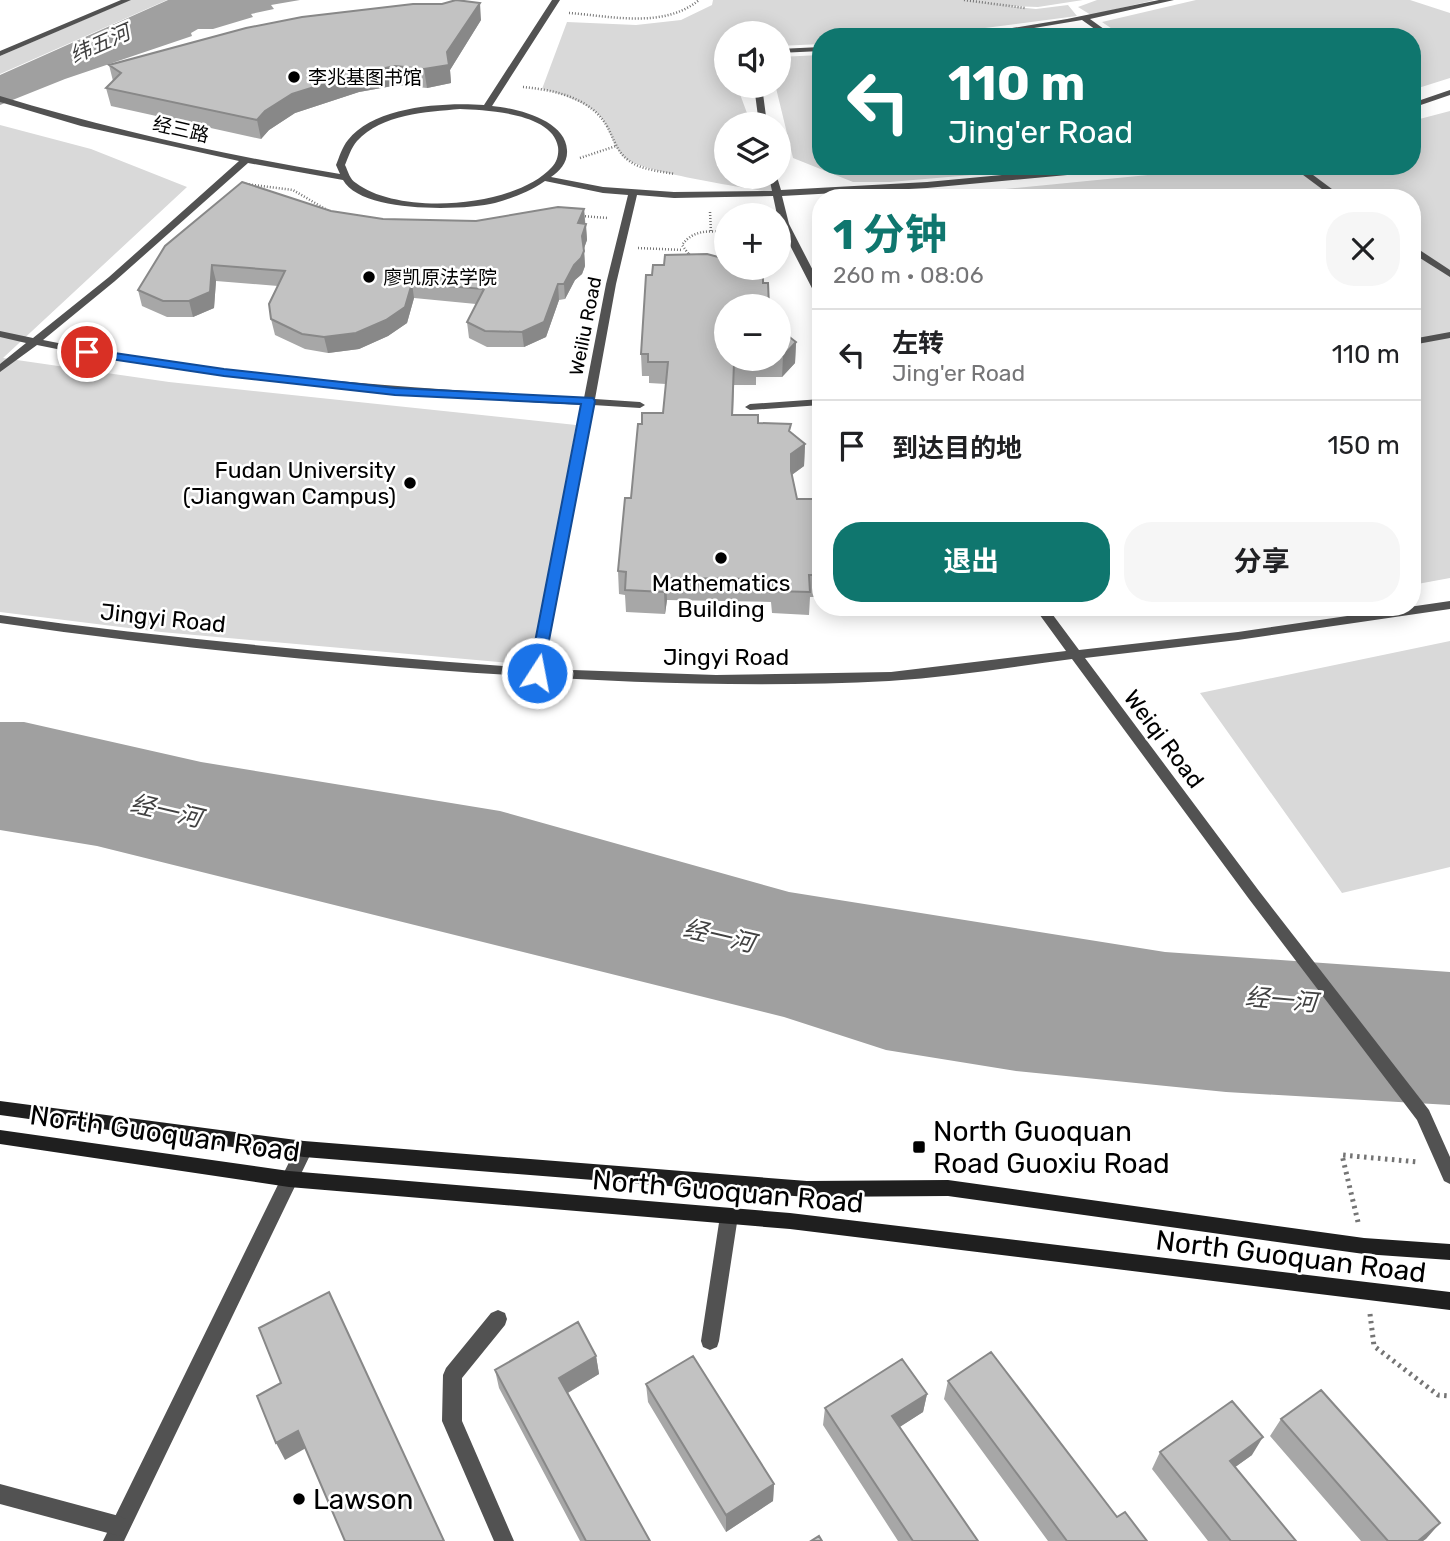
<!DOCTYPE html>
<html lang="zh">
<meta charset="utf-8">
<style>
:root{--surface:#fff;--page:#f6f6f6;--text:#202124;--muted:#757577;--line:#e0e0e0;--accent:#0f766e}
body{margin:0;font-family:Rubik,"Noto Sans SC",sans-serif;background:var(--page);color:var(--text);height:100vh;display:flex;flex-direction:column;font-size:26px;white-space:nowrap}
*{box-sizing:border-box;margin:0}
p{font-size:23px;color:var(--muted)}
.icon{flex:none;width:38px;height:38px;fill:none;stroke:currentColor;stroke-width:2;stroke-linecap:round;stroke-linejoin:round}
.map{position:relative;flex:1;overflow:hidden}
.panel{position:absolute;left:812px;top:189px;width:609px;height:427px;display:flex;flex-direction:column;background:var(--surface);border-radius:28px;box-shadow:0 4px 18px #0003}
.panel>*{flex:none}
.banner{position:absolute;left:812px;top:28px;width:609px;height:147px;border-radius:28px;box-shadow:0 4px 18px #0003;background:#0f766e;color:#fff;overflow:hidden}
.buttons{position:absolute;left:714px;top:21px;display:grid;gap:14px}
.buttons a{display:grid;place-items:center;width:77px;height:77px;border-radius:50%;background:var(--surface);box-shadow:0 4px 18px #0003;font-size:35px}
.pin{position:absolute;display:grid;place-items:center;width:60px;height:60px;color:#fff;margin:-30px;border:4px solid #fff;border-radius:50%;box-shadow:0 2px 7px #0007}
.me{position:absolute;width:77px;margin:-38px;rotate:11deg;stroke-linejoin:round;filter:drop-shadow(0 0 5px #0008)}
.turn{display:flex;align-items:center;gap:24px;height:147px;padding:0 21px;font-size:32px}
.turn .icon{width:91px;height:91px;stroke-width:2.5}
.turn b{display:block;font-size:49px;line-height:60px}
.round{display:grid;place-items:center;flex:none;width:74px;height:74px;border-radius:28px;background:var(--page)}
.summary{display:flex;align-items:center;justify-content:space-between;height:119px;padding:0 21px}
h1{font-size:42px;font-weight:700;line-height:52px;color:var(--accent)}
.button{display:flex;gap:14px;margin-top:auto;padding:14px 21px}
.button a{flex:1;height:80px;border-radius:28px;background:var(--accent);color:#fff;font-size:28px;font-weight:700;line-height:80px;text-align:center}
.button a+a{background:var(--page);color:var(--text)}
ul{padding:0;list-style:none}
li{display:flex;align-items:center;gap:21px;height:91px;padding:0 21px;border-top:2px solid var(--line)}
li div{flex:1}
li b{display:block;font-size:26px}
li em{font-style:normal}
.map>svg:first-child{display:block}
.green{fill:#d9d9d9}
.water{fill:#a0a0a0}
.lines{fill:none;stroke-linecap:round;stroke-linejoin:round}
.path-far2{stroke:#747474;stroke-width:2.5;stroke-dasharray:1 2;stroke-linecap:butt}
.path-far1{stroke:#747474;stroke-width:3.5;stroke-dasharray:2 2.5;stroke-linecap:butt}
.path{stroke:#747474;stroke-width:5;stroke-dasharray:2.5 4.5;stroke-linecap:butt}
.lane{fill:#525252;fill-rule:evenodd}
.street{fill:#525252;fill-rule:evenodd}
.secondary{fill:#1f1f1f;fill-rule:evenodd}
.wall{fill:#a7a7a7}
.shaded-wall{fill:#888}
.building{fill:#c2c2c2;stroke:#888;stroke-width:2}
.route{fill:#1a73e8;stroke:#114b97;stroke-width:2}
.poi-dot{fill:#000;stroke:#fff;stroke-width:2.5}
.labels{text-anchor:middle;stroke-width:5;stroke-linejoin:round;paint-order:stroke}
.far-poi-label{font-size:19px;fill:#000;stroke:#fff;text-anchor:start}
.far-street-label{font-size:19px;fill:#000;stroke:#fff}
.far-water-label{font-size:21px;font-style:italic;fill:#414141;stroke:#fff}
.poi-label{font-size:23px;fill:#000;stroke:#fff;text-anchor:end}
.street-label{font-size:23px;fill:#000;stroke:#fff}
.water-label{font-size:24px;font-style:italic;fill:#414141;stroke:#fff}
.near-poi-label{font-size:28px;fill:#000;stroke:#fff;text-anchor:start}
.near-street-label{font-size:28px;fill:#000;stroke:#fff}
</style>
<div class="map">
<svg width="1450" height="1541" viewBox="0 0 1450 1541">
<rect width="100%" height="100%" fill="#fff"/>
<path class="green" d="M130 0H167L0 74V56Z
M713 0H1083L1038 7 1007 6 1036 9 1068 5 1077 16 915 37H821V44L779 46V33H726V86H737L751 124H726V177H770L776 193C747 188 644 173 625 158 612 147 610 128 600 116 588 103 559 93 542 89L567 22 636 25 681 20 712 5Z
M1097 0H1155L1091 15 1078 7Z
M1196 0H1410L1450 13V78L1412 90V37H1124L1102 22Z
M821 55V166H1078L890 182H853L793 158 776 88 779 86V57Z
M1450 111V578L1412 585V198H914L1148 175 1190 166H1412V121Z
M0 125 91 149 187 187 3 358 169 382 576 425 532 665 161 632 0 612Z
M1450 641V867L1342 893 1200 693Z"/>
<path class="water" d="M168 0H300L271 5 274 9 251 14 253 17 213 29H198L191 33 192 36 65 79 0 105V75Z
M0 722H24L201 762 500 811 789 892 1165 952 1450 972V1105L1226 1092 1016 1071 886 1050 784 1017 97 846 0 830Z"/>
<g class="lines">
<path class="path-far2" d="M964 0 1025 8
M569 13C611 16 664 29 699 0
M523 87C555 90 592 98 608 128 614 139 617 152 628 160 641 170 659 171 675 174
M580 158 616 146
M246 184 293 190 332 213
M710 212 711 232
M582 216 608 218
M638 248 683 250
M690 256 682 245C693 230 709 230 726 233"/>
<path class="path-far1" d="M688 254 691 257"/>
<path class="path" d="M1358 1222 1342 1155 1418 1162
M1370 1314 1374 1346 1438 1395 1450 1396"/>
<path class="lane" d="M121 0H131L0 56V51Z
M552 0H560L492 106C516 108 566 120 567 150 568 162 560 171 551 177L603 187 674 192 765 191H772L769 177H777L781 190 927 182 1100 166H1136L1132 169 927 188 782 196 789 224 821 286V299L816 296 779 224 773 196 674 198 637 195 616 284 595 399 640 402 645 405 640 408 593 405 544 669 716 675 891 672 1066 651 1034 607H1047L1079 650 1238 632 1450 601V609L1238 640 1085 658 1259 891 1429 1110 1450 1157V1184L1444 1181 1417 1120 1249 899 1072 659C1012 667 950 677 889 681 738 689 586 681 436 670 290 659 144 644 0 623V615C176 640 354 655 531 668L583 405C399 395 217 382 37 345L0 372V364L26 343 0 337V331L33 338 109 277 239 161 81 126 0 102V96C112 130 225 155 340 174L336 165C339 158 342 147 348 140 374 106 445 102 484 105ZM460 109C486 110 553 113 558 147 559 154 557 162 552 167 515 208 399 216 356 183 350 180 348 171 345 165 348 158 351 148 357 141 382 114 426 112 460 109ZM248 163 343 180C361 213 462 211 495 203 513 198 529 192 545 181L603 193 628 195 606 284 584 398C402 388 222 376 43 340L115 281Z
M1159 0H1174L1090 19 1115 37H1106L1082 20 979 37H958L1067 19Z
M821 47V51L779 53V49Z
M754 86H762L767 124H759Z
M1450 90V95L1412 108V103Z
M1291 166H1301L1344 198H1334Z
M1412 245 1450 270V277L1412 253Z
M1450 332V338L1412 345V339Z
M821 399V405L750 410 745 407 750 404Z
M304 1141 310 1144 313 1149 124 1541H103L298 1144Z
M729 1208 735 1210 738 1216 719 1341 717 1347 710 1350 703 1347 701 1341 720 1216 723 1210Z
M498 1310 505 1313 507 1319 505 1325 462 1378V1421L514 1541H494L442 1421 443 1375 446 1368 491 1313Z"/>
<path class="street" d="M0 1484 119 1516 126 1519 129 1526 126 1533 119 1536 0 1504Z"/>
<path class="secondary" d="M0 1101 304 1141 807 1181 948 1180 1364 1238 1450 1244V1260L1364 1254 948 1196 807 1197 304 1157 0 1115Z
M0 1130 289 1171 790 1213 1450 1292V1310L790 1229 289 1187 0 1144Z"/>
</g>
<path class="wall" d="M481 20 450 70 451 83 427 88 398 85 359 92 295 113 269 130 261 139 111 106 106 88 113 81 109 65Z
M584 209 587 240 584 248 585 266 582 274 575 280 565 299 559 300 546 337 524 347H487L469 338 467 322 476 304 414 298 407 323 388 336 359 349 328 353 305 349 275 335 271 319 278 286 216 281 214 308 193 317H167L142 306 138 290 331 211 383 219 476 221Z
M779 326 783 332 796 342 795 363 782 377H756V385H734L733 415 790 432 805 444 804 466 792 475 797 499 821 555V597H810L809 615 772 613 771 602 667 600 665 614 626 612 625 595 619 594 618 571 631 498 642 424 663 413 666 384 649 383V376H642L641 354 726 359H779Z
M596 1356 599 1374 568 1393 650 1541H580L499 1388 495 1370Z
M948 1381 1117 1517 1147 1541H1048L944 1399Z
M646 1384 774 1484 773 1501 726 1532 648 1402Z
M927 1394 923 1412 899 1427 978 1541H898L823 1425 825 1408Z
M1281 1419 1440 1523 1423 1541H1361L1270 1436Z
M1160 1452 1252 1455 1235 1467 1296 1541H1208L1152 1469Z"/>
<path class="shaded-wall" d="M480 3 481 20 450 70 451 83 427 88 424 69 447 52Z
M395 66 398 85 359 92 295 113 269 130 261 139 257 120 265 111 292 94 356 74Z
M584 209 585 224 578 223Z
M586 224 587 240 583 251 582 236Z
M584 251 585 266 582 274 575 280 565 299 564 284 574 265Z
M212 265 216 281 214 308 193 317 189 301Z
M412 283 414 298 407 323 388 336 359 349 328 353 324 337Z
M558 284 559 300 546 337 524 347 522 332Z
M796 342 795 363 782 377 783 356Z
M805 444 804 466 790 476 791 454Z
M666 578 667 600 665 614 664 592Z
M596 1356 599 1374 562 1396 559 1378Z
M927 1394 923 1412 889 1434 892 1416Z
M298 1431 306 1448 285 1460 276 1443Z
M1263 1437 1252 1455 1220 1478 1230 1461Z
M774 1484 773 1501 726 1532V1515Z
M1440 1523 1426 1539 1423 1541H1418Z"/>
<path class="building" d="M456 0 480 3 447 52 449 65 424 69 395 66 356 74 292 94 265 111 257 120 106 88 121 73 109 65 246 28 302 17 413 4H442Z
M242 182 331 211 383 219 476 221 558 207 584 209 578 223 586 224 582 236 584 251 581 258 574 265 564 284H558L544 322 522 332 485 331 467 322 484 289 412 283 405 307 386 320 356 333 324 337 302 334 271 319 269 304 285 271 212 265 210 292 189 301H163L138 290 165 246Z
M707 254 726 259V268H754V274H763V283H768L769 306H726V359H757V364L734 363 732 415H758V423L791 424 789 431 805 444 791 454V471L797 499H818L821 575H809L810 592 772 591V579L666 578 664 592 625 590 626 572 618 571 625 498H631L638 424H642V413H663L668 362H648V354H641L646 275H652L653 265H664L665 255Z
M779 326H783V332L796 342 783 356H779Z
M329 1292 444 1541H345L298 1431 276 1443 257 1396 281 1383 259 1328Z
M578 1322 596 1356 559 1378 650 1541H586L495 1370Z
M991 1352 1117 1517 1125 1512 1147 1541H1067L948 1381Z
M693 1356 774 1484 726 1515 646 1384Z
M902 1359 927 1394 892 1416 978 1541H913L825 1408Z
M1321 1390 1440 1523 1418 1541H1388L1281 1419Z
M1232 1401 1263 1437 1230 1461 1296 1541H1231L1160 1452Z
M819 1536 822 1541H811Z"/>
<path class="route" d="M87 349 224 369 395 388 593 398 595 401 542 677 537 678 529 673 581 404 395 395 224 376 83 355V350Z"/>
<g class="poi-dot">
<circle cx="294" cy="77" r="7"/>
<circle cx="369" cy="277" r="7"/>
<circle cx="410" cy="483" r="7"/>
<circle cx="721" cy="558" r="7"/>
<rect x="912" y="1140" width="14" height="14" rx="3.5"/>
<circle cx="299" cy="1499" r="7"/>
</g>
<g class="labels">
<g class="far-poi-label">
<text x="308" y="84">李兆基图书馆</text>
<text x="383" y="284">廖凯原法学院</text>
</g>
<g class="far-street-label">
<text transform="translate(181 129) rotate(13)" y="7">经三路</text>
<text transform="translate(585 326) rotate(-79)" y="7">Weiliu Road</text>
</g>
<g class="far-water-label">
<text transform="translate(100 44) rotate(-24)" y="7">纬五河</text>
</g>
<g class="poi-label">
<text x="396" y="478">Fudan University<tspan x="396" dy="26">(Jiangwan Campus)</tspan></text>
<text x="721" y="591" text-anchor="middle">Mathematics<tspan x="721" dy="26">Building</tspan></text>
</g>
<g class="street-label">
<text transform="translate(163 618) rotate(6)" y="8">Jingyi Road</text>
<text x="726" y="665">Jingyi Road</text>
<text transform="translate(1164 739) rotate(53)" y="8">Weiqi Road</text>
</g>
<g class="water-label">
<text transform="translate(166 811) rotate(13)" y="8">经一河</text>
<text transform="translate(719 936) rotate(13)" y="8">经一河</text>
<text transform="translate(1281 1000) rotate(5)" y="8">经一河</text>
</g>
<g class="near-poi-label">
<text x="933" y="1141">North Guoquan<tspan x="933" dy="32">Road Guoxiu Road</tspan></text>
<text x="313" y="1509">Lawson</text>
</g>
<g class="near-street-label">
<text transform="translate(165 1133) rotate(8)" y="10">North Guoquan Road</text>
<text transform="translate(728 1191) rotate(5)" y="10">North Guoquan Road</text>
<text transform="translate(1291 1256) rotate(7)" y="10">North Guoquan Road</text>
</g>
</g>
</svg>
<div class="buttons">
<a><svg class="icon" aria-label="sound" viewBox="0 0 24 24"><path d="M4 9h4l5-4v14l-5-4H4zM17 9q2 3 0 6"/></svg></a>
<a><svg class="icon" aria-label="layers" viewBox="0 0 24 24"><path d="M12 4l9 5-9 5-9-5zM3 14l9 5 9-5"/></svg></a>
<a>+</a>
<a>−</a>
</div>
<div class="pin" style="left:87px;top:352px;background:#d93025"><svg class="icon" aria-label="arrive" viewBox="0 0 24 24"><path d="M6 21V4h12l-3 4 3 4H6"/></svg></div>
<svg class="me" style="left:537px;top:673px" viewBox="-20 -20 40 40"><circle r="17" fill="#1a73e8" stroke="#fff" stroke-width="3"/><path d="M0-11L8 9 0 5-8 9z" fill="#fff"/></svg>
<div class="banner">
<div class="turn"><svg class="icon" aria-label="left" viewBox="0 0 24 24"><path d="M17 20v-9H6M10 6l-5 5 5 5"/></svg><div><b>110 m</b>Jing'er Road</div></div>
</div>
<section class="panel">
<div class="summary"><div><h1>1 分钟</h1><p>260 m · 08:06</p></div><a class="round"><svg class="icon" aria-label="close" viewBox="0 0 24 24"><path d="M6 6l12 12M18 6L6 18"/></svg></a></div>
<ul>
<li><svg class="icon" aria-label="left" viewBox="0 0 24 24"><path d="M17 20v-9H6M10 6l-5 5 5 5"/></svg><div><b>左转</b><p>Jing'er Road</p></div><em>110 m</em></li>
<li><svg class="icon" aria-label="arrive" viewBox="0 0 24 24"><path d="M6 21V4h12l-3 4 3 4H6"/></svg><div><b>到达目的地</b></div><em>150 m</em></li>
</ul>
<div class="button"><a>退出</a><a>分享</a></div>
</section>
</div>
